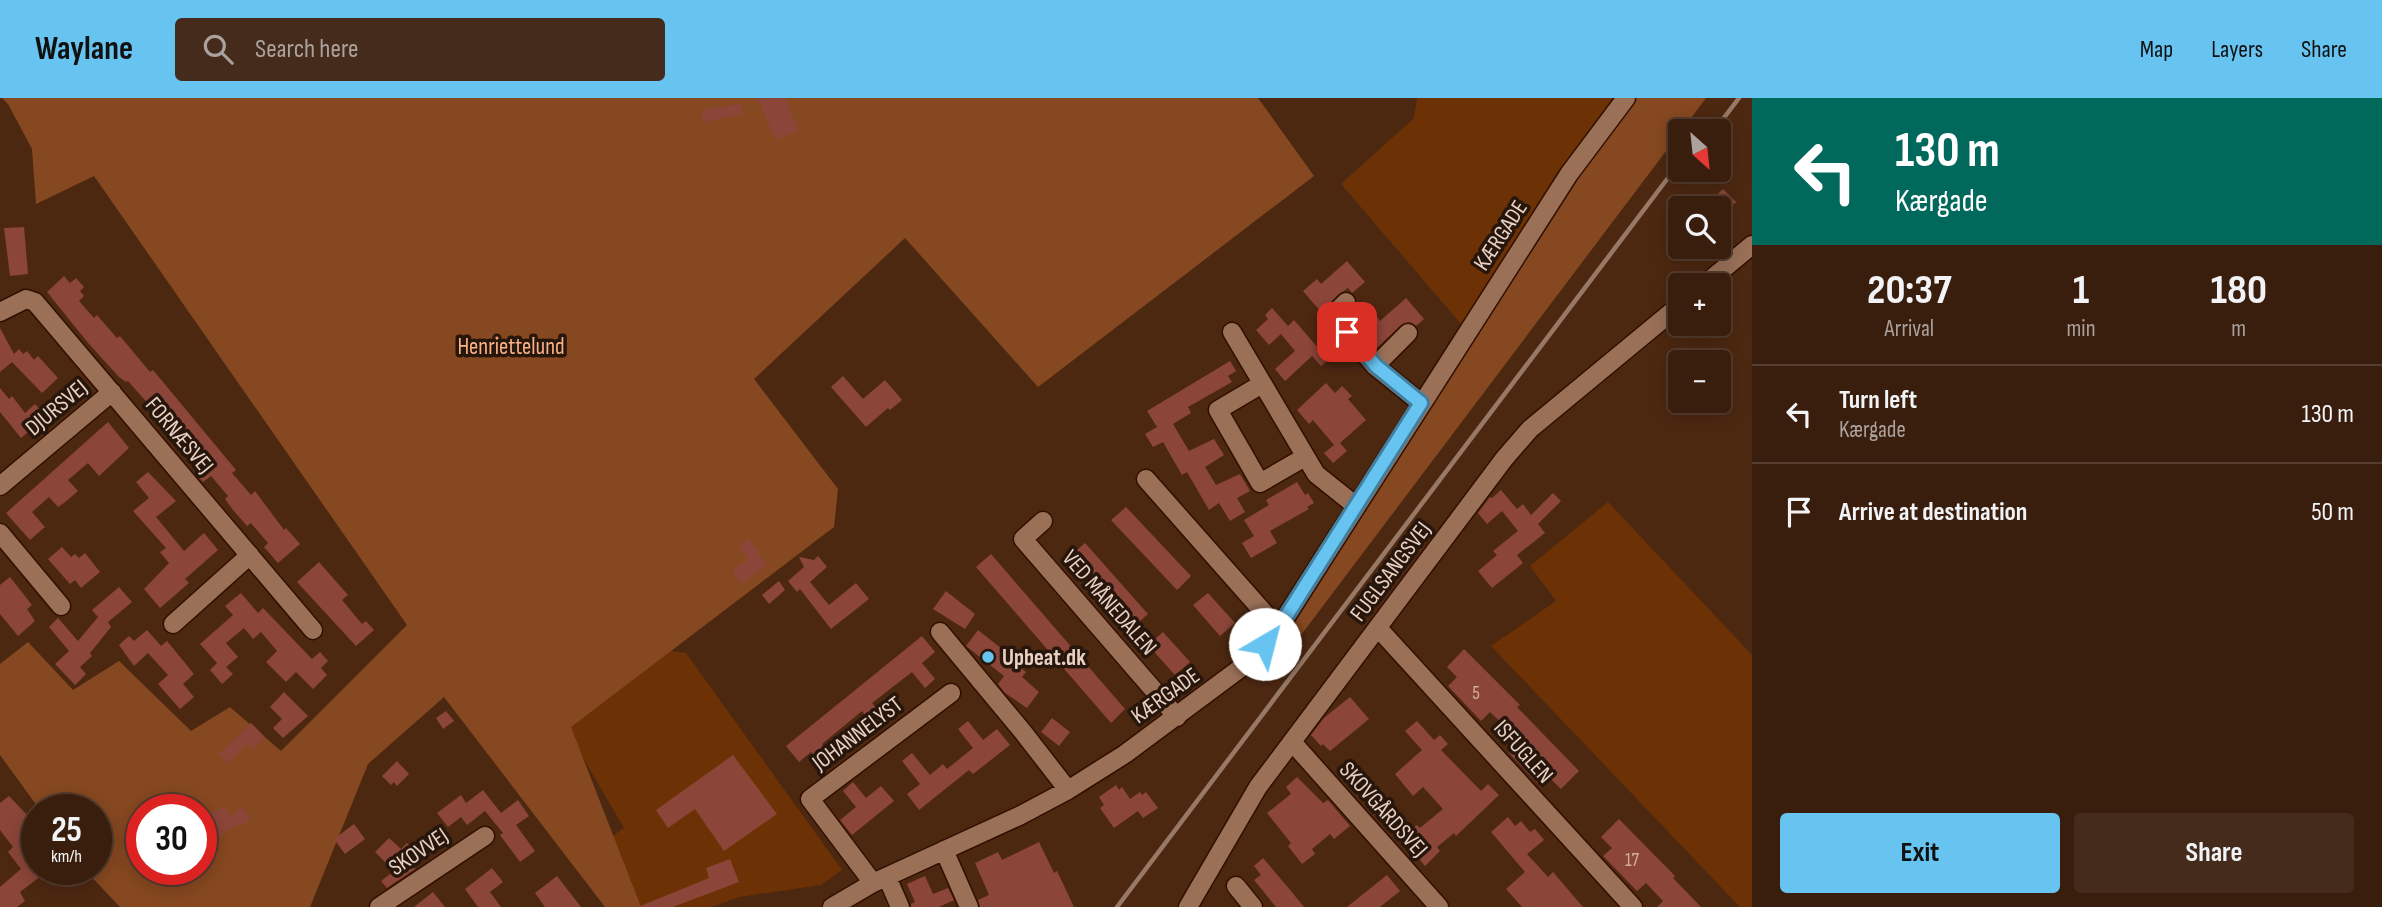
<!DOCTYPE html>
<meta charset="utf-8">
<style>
:root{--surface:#3a1e0d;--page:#452b1b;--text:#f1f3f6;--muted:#aba29d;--line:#543c2e;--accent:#67c4f0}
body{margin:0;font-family:"Sofia Sans Condensed",sans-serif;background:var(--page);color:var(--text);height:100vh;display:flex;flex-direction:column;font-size:26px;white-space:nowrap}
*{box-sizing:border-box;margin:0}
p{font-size:23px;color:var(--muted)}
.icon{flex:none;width:38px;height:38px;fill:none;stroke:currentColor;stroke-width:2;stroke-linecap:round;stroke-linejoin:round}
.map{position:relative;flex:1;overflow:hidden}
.side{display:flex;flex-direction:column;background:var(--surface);width:630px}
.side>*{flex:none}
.guide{background:#00695c;color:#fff;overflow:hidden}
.needle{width:46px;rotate:153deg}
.fabs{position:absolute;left:1668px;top:21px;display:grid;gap:14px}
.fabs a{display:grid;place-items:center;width:63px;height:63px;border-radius:7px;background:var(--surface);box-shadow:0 4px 18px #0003,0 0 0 2px var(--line);font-size:35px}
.speed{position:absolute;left:21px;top:696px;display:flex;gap:14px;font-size:35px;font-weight:700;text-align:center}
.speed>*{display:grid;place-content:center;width:91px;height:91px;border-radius:50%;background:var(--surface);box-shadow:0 4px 18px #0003,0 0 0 2px var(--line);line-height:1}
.speed small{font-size:18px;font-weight:400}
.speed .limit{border:10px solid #d22;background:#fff;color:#111}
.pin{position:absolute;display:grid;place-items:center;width:60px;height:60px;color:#fff;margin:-30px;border-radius:14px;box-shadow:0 4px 10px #0006}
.me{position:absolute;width:77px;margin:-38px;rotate:37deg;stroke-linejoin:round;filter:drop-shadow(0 0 5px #0008)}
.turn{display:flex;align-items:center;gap:24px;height:147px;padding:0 28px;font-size:32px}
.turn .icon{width:91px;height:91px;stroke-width:2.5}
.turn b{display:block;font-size:49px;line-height:60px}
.eta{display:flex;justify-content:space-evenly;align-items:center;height:119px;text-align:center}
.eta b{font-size:42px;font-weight:700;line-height:49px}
.cta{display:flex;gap:14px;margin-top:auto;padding:14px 28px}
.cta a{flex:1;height:80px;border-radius:7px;background:var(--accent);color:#111;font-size:28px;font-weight:700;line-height:80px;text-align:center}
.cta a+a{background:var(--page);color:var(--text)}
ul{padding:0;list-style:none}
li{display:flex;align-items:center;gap:21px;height:98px;padding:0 28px;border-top:2px solid var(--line)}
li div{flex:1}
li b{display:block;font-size:26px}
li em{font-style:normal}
header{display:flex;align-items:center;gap:42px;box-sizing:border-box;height:98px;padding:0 35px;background:var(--accent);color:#111}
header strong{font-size:33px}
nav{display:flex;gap:38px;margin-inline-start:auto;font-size:24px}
.search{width:490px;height:63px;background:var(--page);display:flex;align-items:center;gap:18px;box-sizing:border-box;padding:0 24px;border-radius:7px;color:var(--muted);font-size:26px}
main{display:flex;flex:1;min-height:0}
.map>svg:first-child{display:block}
.green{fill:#6c3104}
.forest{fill:#864820;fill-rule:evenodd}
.building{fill:#8c4539}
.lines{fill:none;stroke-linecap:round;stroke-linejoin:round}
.minor-casing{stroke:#310f00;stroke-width:21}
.minor{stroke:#9a7057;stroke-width:18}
.rail{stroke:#977966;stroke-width:4.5}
.route-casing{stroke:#437f9c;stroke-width:18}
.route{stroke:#67c4f0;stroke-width:12}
.poi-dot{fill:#67c4f0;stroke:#27160c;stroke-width:2.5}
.labels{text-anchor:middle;stroke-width:7;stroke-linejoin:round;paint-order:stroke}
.number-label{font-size:19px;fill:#d2aea1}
.street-label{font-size:23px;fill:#e9d1c4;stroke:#27160c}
.park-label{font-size:23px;fill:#fcb287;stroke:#27160c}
.poi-label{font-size:23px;font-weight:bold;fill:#e9d1c4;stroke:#27160c;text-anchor:start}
</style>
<header>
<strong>Waylane</strong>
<div class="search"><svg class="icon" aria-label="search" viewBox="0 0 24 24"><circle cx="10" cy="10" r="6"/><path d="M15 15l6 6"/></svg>Search here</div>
<nav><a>Map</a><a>Layers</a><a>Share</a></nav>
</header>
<main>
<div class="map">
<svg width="1752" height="809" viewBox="0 0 1752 809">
<rect width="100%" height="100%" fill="#4d2811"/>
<path class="green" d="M1417 0H1616L1559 77 1461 226 1341 86 1414 20Z
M1608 404 1752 557V809H1740L1491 548 1556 503 1530 468Z
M653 551 686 555 842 772 821 787 739 799 712 809H629L602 745 624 730 567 632Z"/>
<path class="forest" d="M2 0H1258L1314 78 1038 289 905 140 754 281 838 391 834 429 571 629 641 809H605L444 599 368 666 310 809H120L85 772H96V712H40L0 657V566L28 544 73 592 119 563 191 633 230 609 281 653 407 527 94 78 36 106 32 51 8 6ZM142 712H201V772H142Z
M1636 0H1706L1289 553 1279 551C1393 365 1503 174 1636 0Z"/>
<path class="building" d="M757 0H785L799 32 776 42Z
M742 6 743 16 704 24 701 12Z
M1723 91 1736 104 1718 121V110H1703Z
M24 129 28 176 10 178 4 130Z
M1347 163 1365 184 1352 195 1348 190 1339 196 1321 214 1303 193 1317 181 1321 186Z
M64 178 70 185 76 180 84 189 80 193 84 198 79 203 94 220 97 217 117 240 120 238 150 274 153 272 236 372 232 375 251 397 255 393 284 432 286 430 300 446 278 465 264 449 268 445 251 425 247 428 233 412 225 401 228 398 211 378 203 384 195 375 205 366 190 348 182 354 161 330 166 326 128 283 126 284 119 279 89 246 47 194Z
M1406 200 1424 221 1416 228 1410 224 1401 227 1378 249 1362 229 1376 217 1380 223Z
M1272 210 1288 228 1294 222 1319 251 1325 247 1334 257 1321 268 1312 258 1285 283 1275 271 1295 253 1281 236 1269 247 1256 232 1268 221 1265 217Z
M0 230 14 256 19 251 23 256 27 253 34 262 38 258 58 280 42 295 12 264 0 274Z
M1230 263 1236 273 1228 278 1232 284 1188 309 1191 315 1173 326 1189 353 1214 341 1224 357 1205 369 1216 387 1240 376 1250 393 1237 400 1245 414 1230 423 1219 405 1209 412 1187 374 1182 377 1163 344 1153 349 1145 336 1157 329 1147 313Z
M843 278 863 301 885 282 902 302 890 312 888 310 866 329 831 289Z
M1326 285 1335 295 1342 288 1352 298 1348 301 1366 322 1340 345 1347 353 1333 365 1324 355 1334 347 1313 322 1309 326 1297 312Z
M0 290 9 301 12 298 25 315 35 306 46 319 21 340 0 314Z
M108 324 129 350 99 378 88 365 68 382 78 393 64 405 58 409 49 399 32 414 45 429 30 442 6 415Z
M148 374 176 403 156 419 184 453 204 435 218 452 185 481 189 485 160 510 144 491 169 465 160 454 166 450 133 413 149 400 136 384Z
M1297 384 1305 397 1308 395 1314 405 1307 409 1309 411 1270 433 1277 445 1251 460 1242 445 1254 438 1244 422 1269 407 1266 402Z
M1501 392 1517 411 1523 406 1531 417 1553 395 1561 403 1538 426 1545 435 1517 457 1523 465 1492 490 1478 473 1497 457 1493 453 1518 433 1502 413 1487 426 1478 415 1490 399 1492 400Z
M1126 409 1191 478 1177 492 1111 422Z
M749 441 767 467 741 486 732 473 748 462 739 448Z
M1085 445 1148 516 1133 529 1070 458Z
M62 449 71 459 75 456 79 460 85 455 100 474 81 490 75 482 70 486 48 461Z
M991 456 1125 611 1111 625 976 469Z
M818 458 827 469 810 484 829 507 856 485 869 501 831 531 800 491 797 494 788 483 804 469 799 459 814 462Z
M319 464 348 497 342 502 362 526 366 523 374 532 356 548 297 484Z
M10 479 32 507 27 511 35 523 18 538 0 516V487Z
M779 483 785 492 769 506 762 497Z
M119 489 132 504 108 524 111 529 90 555 92 558 80 569 86 576 75 587 55 566 69 553 49 529 58 520 78 543 98 519 92 512Z
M946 493 975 516 965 531 933 511Z
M241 495 258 515 263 510 312 561 320 554 328 563 321 570 327 577 313 591 296 574 286 584 266 564 277 553 261 534 253 541 244 530 226 545 238 559 226 569 233 576 222 586 210 572 217 565 200 546 233 517 225 508Z
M1208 495 1235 525 1220 538 1193 507Z
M147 532 161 548 167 543 194 576 183 586 194 599 180 611 158 586 168 577 148 555 134 568 119 547 129 538 134 543Z
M978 532 1007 555 1005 558 1026 574 1022 579 1039 594 1027 610 1005 595 998 586 1004 578 966 548Z
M1163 534 1190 564 1175 577 1148 547Z
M922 538 935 554 922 565 935 581 925 590 912 574 872 605 885 621 875 630 862 613 822 646 835 662 825 670 811 654 799 664 786 648Z
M1464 551 1520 607 1517 609 1579 673 1561 691 1550 680 1541 689 1508 654 1517 645 1506 634 1509 632 1490 614 1481 623 1448 588 1457 579 1447 569Z
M284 594 308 618 283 640 273 630 282 621 270 609Z
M1350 599 1369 621 1330 653 1323 646 1321 648 1311 637 1324 620Z
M446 613 454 623 443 631 436 620Z
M1052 620 1070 634 1059 648 1041 634Z
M968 623 983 642 997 631 1010 647 973 676 969 672 919 712 907 696 920 686 902 663 912 655 930 677 943 666 947 671 973 650 958 631Z
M1417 623 1434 642 1440 637 1448 646 1441 652 1481 693 1488 686 1499 697 1456 738 1454 735 1437 749 1440 753 1425 768 1402 740 1417 727 1420 730 1443 711 1423 689 1413 698 1395 676 1422 652 1405 633Z
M251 625 265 639 253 651 247 646 228 665 219 656Z
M733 657 777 716 724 753 695 711 668 730 656 712Z
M397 663 409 676 397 688 394 684 391 687 382 678Z
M1297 679 1323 705 1328 702 1350 728 1334 741 1330 736 1312 751 1315 756 1302 766 1288 748 1291 745 1267 715 1291 696 1286 689Z
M853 684 866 700 881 688 894 703 852 737 840 722 856 709 843 693Z
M1116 687 1119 692 1122 689 1130 701 1140 694 1142 697 1146 694 1158 710 1143 720 1138 713 1114 730 1100 710 1104 707 1099 699Z
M483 692 501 715 518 702 529 718 516 727 535 753 520 764 500 737 503 735 485 713 467 727 461 719 448 729 437 715 461 697 466 705Z
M9 698 30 720 24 725 33 736 24 744 37 760V772H49L20 794 25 803 17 809H0V789L21 771 8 754 13 749 0 732V705Z
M224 708 230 718 243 709 251 721 239 729 238 726 208 747 201 737V722Z
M1508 719 1515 728 1521 723 1530 734 1535 731 1544 742 1527 756 1548 779 1553 774 1583 809H1522L1506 791 1525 774 1491 734Z
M96 720 111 739 96 750Z
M1619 721 1675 778 1673 780 1701 809H1657L1663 803 1646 785 1637 793 1603 758 1612 750 1601 739Z
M354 726 365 741 345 756 334 741Z
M389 740 401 751 407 745 417 756 409 763 415 771 387 790 381 783 394 773 375 754Z
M1039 744 1054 775 1057 773 1074 809H980L978 802 989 797 975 765 998 754 1002 762Z
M1263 760 1291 793 1304 809H1276L1254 782 1261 777 1254 768Z
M730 761 739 784 673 809H638L709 780 706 770Z
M492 770 503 784 490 794 501 809H478L465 791Z
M1387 777 1400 793 1380 809H1347Z
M557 778 581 809H545L535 795Z
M925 778 933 796 948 790 954 802 939 809H911V806L915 804 907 786Z
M433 794 445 809H414Z"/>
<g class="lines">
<g class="minor-casing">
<path id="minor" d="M1704 187 1752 147
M1346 204 1333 217 1375 268 1421 305
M0 214 26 201 35 204 313 532
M1232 234 1316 376 1356 408
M1375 268 1408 235
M1262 286 1218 312 1260 385 1305 359
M1146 381 1267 518 1280 528
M0 388 112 294
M1043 423 1023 441 1177 619
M0 435 61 508
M173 526 250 457
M1378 530 1633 809
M940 534 1023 634 1068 692
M1293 645 1439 809
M944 752 969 809
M887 779 900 809
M873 785 810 701 951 595
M1236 788 1253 809
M379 809 485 738
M832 809 873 785 1019 718 1068 692 1125 656 1246 566 1280 528 1569 76 1626 0
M1188 809 1258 689 1504 361 1530 331 1680 207"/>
</g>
<use href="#minor" class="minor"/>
<path class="rail" d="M1714 33 1739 0
M1117 809 1680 64"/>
</g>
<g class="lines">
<g class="route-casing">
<path id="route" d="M1265 546 1280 528 1421 305 1376 268 1347 234"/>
</g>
<use href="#route" class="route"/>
</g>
<circle class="poi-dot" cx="988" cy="559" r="7"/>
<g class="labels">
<g class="number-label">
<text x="1476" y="601">5</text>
<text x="1632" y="768">17</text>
</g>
<g class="street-label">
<text transform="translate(1500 137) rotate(-57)" y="8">KÆRGADE</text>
<text transform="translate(56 309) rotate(-40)" y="8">DJURSVEJ</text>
<text transform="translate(180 337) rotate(50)" y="8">FORNÆSVEJ</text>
<text transform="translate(1390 473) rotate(-53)" y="8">FUGLSANGSVEJ</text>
<text transform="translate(1110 504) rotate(49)" y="8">VED MÅNEDALEN</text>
<text transform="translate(1165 597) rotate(-36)" y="8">KÆRGADE</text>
<text transform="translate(857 635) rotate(-37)" y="8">JOHANNELYST</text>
<text transform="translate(1524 653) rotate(48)" y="8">ISFUGLEN</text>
<text transform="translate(1384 711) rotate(48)" y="8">SKOVGÅRDSVEJ</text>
<text transform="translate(418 753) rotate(-34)" y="8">SKOVVEJ</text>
</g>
<g class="park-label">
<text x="511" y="256">Henriettelund</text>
</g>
<g class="poi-label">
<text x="1002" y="567">Upbeat.dk</text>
</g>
</g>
</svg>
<div class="fabs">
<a><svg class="needle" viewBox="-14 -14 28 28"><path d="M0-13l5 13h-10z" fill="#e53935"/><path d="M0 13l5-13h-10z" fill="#aba29d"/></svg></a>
<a><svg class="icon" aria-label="search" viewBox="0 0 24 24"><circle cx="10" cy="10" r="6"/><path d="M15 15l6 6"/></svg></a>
<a>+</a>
<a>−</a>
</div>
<div class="speed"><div>25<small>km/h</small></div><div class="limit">30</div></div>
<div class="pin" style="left:1347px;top:234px;background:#d93025"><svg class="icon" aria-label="arrive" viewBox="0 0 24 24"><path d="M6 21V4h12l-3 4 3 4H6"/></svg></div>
<svg class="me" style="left:1265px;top:546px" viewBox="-20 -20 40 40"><circle r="19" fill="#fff"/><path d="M0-13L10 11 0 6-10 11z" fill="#67c4f0"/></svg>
</div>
<section class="side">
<div class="guide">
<div class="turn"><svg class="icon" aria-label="left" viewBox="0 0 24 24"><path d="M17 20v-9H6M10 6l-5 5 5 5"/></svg><div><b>130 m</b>Kærgade</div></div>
</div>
<div class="eta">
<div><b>20:37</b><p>Arrival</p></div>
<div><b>1</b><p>min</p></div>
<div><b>180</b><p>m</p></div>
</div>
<ul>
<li><svg class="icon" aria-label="left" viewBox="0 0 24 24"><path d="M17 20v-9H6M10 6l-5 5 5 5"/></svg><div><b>Turn left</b><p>Kærgade</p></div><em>130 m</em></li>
<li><svg class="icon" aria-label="arrive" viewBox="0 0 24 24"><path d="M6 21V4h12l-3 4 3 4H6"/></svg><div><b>Arrive at destination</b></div><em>50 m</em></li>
</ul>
<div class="cta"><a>Exit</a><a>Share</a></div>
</section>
</main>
